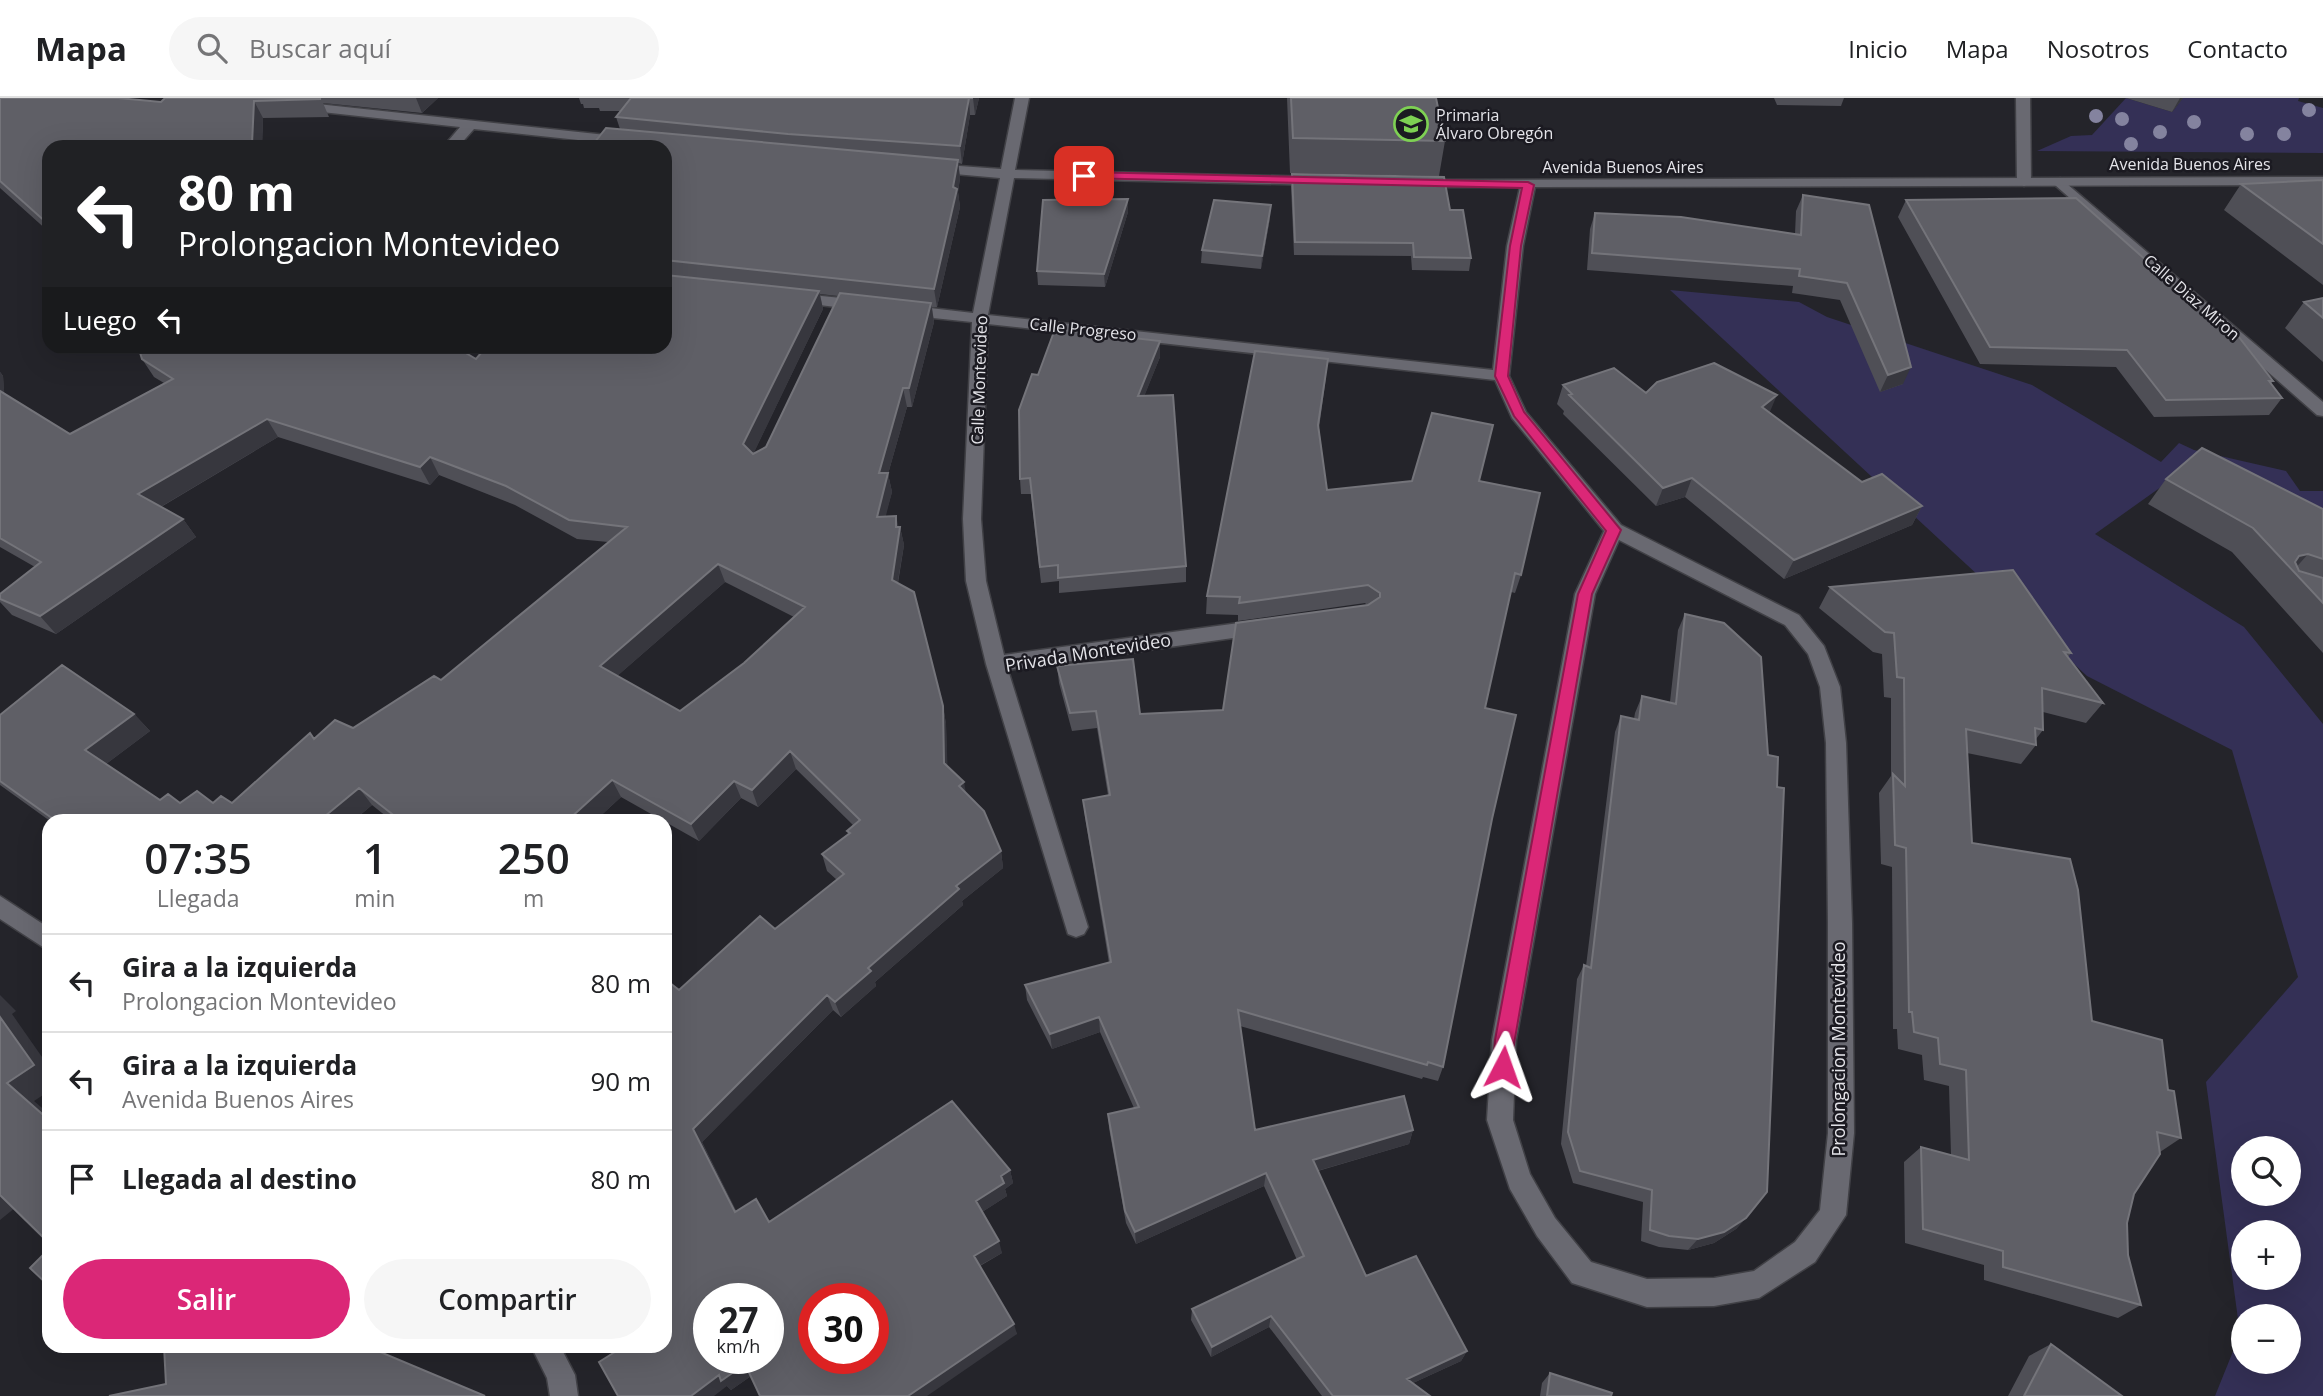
<!DOCTYPE html>
<html lang="es">
<meta charset="utf-8">
<style>
:root{--surface:#fff;--page:#f6f6f6;--text:#202124;--muted:#757577;--line:#e0e0e0;--accent:#db2777}
body{margin:0;font-family:"Open Sans",sans-serif;background:var(--page);color:var(--text);height:100vh;display:flex;flex-direction:column;font-size:26px;white-space:nowrap}
*{box-sizing:border-box;margin:0}
p{font-size:23px;color:var(--muted)}
.icon{flex:none;width:38px;height:38px;fill:none;stroke:currentColor;stroke-width:2;stroke-linecap:round;stroke-linejoin:round}
.map{position:relative;flex:1;overflow:hidden}
.panel{position:absolute;left:42px;top:716px;width:630px;height:539px;display:flex;flex-direction:column;background:var(--surface);border-radius:21px;box-shadow:0 7px 28px #0002}
.panel>*{flex:none}
.banner{position:absolute;left:42px;top:42px;width:630px;height:214px;border-radius:21px;box-shadow:0 7px 28px #0002;background:#202124;color:#fff;overflow:hidden}
.tools{position:absolute;left:2231px;top:1038px;display:grid;gap:14px}
.tools a{display:grid;place-items:center;width:70px;height:70px;border-radius:50%;background:var(--surface);box-shadow:0 7px 28px #0002;font-size:35px}
.speed{position:absolute;left:693px;top:1185px;display:flex;gap:14px;font-size:35px;font-weight:700;text-align:center}
.speed>*{display:grid;place-content:center;width:91px;height:91px;border-radius:50%;background:var(--surface);box-shadow:0 7px 28px #0002;line-height:1}
.speed small{font-size:18px;font-weight:400}
.speed .limit{border:10px solid #d22;background:#fff;color:#111}
.pin{position:absolute;display:grid;place-items:center;width:60px;height:60px;color:#fff;margin:-30px;border-radius:14px;box-shadow:0 4px 10px #0006}
.me{position:absolute;width:77px;margin:-38px;rotate:4deg;stroke-linejoin:round;filter:drop-shadow(0 0 5px #0008)}
.turn{display:flex;align-items:center;gap:24px;height:147px;padding:0 21px;font-size:32px}
.turn .icon{width:91px;height:91px;stroke-width:2.5}
.turn b{display:block;font-size:49px;line-height:60px}
.then{display:flex;align-items:center;height:66px;padding:0 21px;background:#0003;gap:14px;font-size:26px}
.eta{display:flex;justify-content:space-evenly;align-items:center;height:119px;text-align:center}
.eta b{font-size:42px;font-weight:600;line-height:49px}
.primary-button{display:flex;gap:14px;margin-top:auto;padding:14px 21px}
.primary-button a{flex:1;height:80px;border-radius:42px;background:var(--accent);color:#fff;font-size:28px;font-weight:600;line-height:80px;text-align:center}
.primary-button a+a{background:var(--page);color:var(--text)}
ul{padding:0;list-style:none}
li{display:flex;align-items:center;gap:21px;height:98px;padding:0 21px;border-top:2px solid var(--line)}
li div{flex:1}
li b{display:block;font-size:26px}
li em{font-style:normal}
header{display:flex;align-items:center;gap:42px;box-sizing:border-box;height:98px;padding:0 35px;background:var(--surface);border-bottom:2px solid var(--line)}
header strong{font-size:33px}
nav{display:flex;gap:38px;margin-inline-start:auto;font-size:24px}
.search{width:490px;height:63px;background:var(--page);display:flex;align-items:center;gap:18px;box-sizing:border-box;padding:0 24px;border-radius:38px;color:var(--muted);font-size:26px}
.map>svg:first-child{display:block}
.green{fill:#343056;fill-rule:evenodd}
.lines{fill:none;stroke-linecap:round;stroke-linejoin:round}
.lane-casing{stroke:#414146;stroke-width:3}
.street-casing{stroke:#414146;stroke-width:3}
.lane{fill:#696971;fill-rule:evenodd}
.street{fill:#696971;fill-rule:evenodd}
.tree{fill:#84839f}
.wall{fill:#4f4f56;fill-rule:evenodd}
.shaded-wall{fill:#37373e}
.building{fill:#5f5f66;stroke:#74747a;stroke-width:2;fill-rule:evenodd}
.route{fill:#db2777;stroke:#8e194d;stroke-width:2}
.labels{text-anchor:middle;stroke-width:5;stroke-linejoin:round;paint-order:stroke}
.far-poi-label{font-size:16px;fill:#e4e4e9;stroke:#1b1a21;text-anchor:start}
.far-street-label{font-size:16px;fill:#e4e4e9;stroke:#1b1a21}
.street-label{font-size:18px;fill:#e4e4e9;stroke:#1b1a21}
</style>
<header>
<strong>Mapa</strong>
<div class="search"><svg class="icon" aria-label="search" viewBox="0 0 24 24"><circle cx="10" cy="10" r="6"/><path d="M15 15l6 6"/></svg>Buscar aquí</div>
<nav><a>Inicio</a><a>Mapa</a><a>Nosotros</a><a>Contacto</a></nav>
</header>
<div class="map">
<svg width="2323" height="1298" viewBox="0 0 2323 1298">
<rect width="100%" height="100%" fill="#24242a"/>
<path class="green" d="M2126 0 2172 14 2183 0H2299L2298 3 2323 10V55L2037 53 2071 38 2092 37Z
M1670 192 1799 204 1827 219 2032 287 2161 364 2179 345 2194 352 2286 373 2300 393H2323V444L2182 374 2095 436 2244 529 2323 626V1298H2215L2240 1236 2206 984 2298 879 2232 652 2087 578ZM2244 1050H2289V1096H2244ZM2244 1134H2289V1180H2244ZM2244 1218H2289V1264H2244Z"/>
<g class="lines">
<g class="lane-casing">
<path id="lane" d="M2016 0H2030L2031 84 2024 88 2017 84Z
M2060 80 2323 304V318L2317 317 2055 87 2053 84Z"/>
</g>
<g class="street-casing">
<path id="street" d="M1015 0H1029L1015 72 1320 79 1327 83 1320 87 1014 80 988 217 1493 272 1507 148 1520 89H1419L1412 85 1414 82 2323 79V87L1535 89 1523 148 1509 278 1526 314 1621 427 1799 517 1824 548 1840 589 1846 645 1852 825 1854 1035 1846 1117 1815 1164 1759 1200 1714 1208 1647 1209 1572 1185 1537 1138 1510 1091 1487 1022 1492 942 1575 496 1604 433 1512 320 1495 282 988 226 981 421 986 483 1004 557 1261 522 1271 529 1261 536 1008 572 1088 829 1084 836 1076 839 1068 836 986 566 966 483 963 421 972 224 904 217 896 212 904 207 973 215 1000 80 932 74 925 70 932 66 1001 71ZM1619 442 1785 527 1808 556 1820 589 1826 645 1828 825V1035L1820 1112 1795 1144 1754 1173 1714 1180 1647 1181 1591 1164 1555 1120 1530 1076 1513 1022 1516 942 1595 496Z
M299 4 625 39 632 43 625 47 474 31 458 49H443L460 29 294 11 292 8Z
M792 195 861 202 869 207 861 212 786 203 784 200Z
M0 798 49 830V853L0 821Z
M531 1248H560L575 1277 578 1298H550L547 1280Z"/>
</g>
<use href="#lane" class="lane"/>
<use href="#street" class="street"/>
</g>
<g class="tree">
<circle cx="2309" cy="12" r="7"/>
<circle cx="2096" cy="18" r="7"/>
<circle cx="2122" cy="21" r="7"/>
<circle cx="2194" cy="24" r="7"/>
<circle cx="2160" cy="34" r="7"/>
<circle cx="2247" cy="36" r="7"/>
<circle cx="2284" cy="36" r="7"/>
<circle cx="2131" cy="46" r="7"/>
</g>
<path class="wall" d="M0 0 161 4 165 0H438L422 15 323 5 329 19 263 20 262 47 49 49V134L0 90Z
M579 0H979L975 17H970L962 66 958 65 960 80 958 94 960 109 937 209H932L934 224 912 309H907L888 376 892 394 885 418 898 429H900L904 447 898 485 943 608 946 626 947 668 966 695 1001 753 1003 770 962 803 963 807 875 884 876 888 841 919 833 912 702 1044 736 1113 769 1124 1010 1072 1013 1085 1005 1091 1007 1098 982 1114 1002 1155 980 1168 1017 1236 751 1278 731 1292 727 1288 665 1248 679 892 775 831 837 782 827 773 822 756 848 736 847 733 853 727 796 671 758 709 741 700 699 743 621 699 595 723H392L372 707 353 723H50L0 687V617L134 616 150 633 106 666 160 702 180 705H232L314 641 353 630 441 582 608 444 577 441 515 407 439 377 430 387 278 339 161 409 183 421 196 439 56 536 12 517 0 504V496L35 469 0 449V274L3 278 4 296 70 336 164 285 154 279 142 261H476L665 248V49L620 31 616 19 621 13H600L599 10H584L583 6H581ZM820 196 838 198 766 349 753 356 823 211ZM725 484 794 519 744 565 680 613 617 578Z
M1287 0H1436L1445 43 1439 78 1290 75Z
M1774 0H1844L1841 8 1777 7Z
M2126 0H2183L2172 14Z
M1292 76 1450 112 1471 160 1469 173 1412 172 1411 158 1294 157 1291 89Z
M2323 82V187L2224 112 2241 86Z
M1803 97 1903 286 1880 294 1840 202 1792 195 1793 188 1587 172 1590 131 1595 115 1795 136 1796 113Z
M1128 101V114L1105 189 1038 187 1037 173Z
M1906 102 2273 283 2271 286 2282 300 2269 317 2154 319 2116 269 1980 266 1898 119Z
M1270 120 1261 171 1201 165 1202 152Z
M2323 200V264L2285 230 2304 204Z
M1160 243V259L1144 298 1186 468V484L1059 495V483L1041 485 1031 396H1021L1020 381 1038 277Z
M1326 279 1319 330 1327 392 1479 383 1521 477 1515 495 1511 494 1485 610 1492 721 1443 969 1438 983 1423 979 1422 981 1240 928 1255 1032H1413L1409 1046 1318 1073 1366 1178 1467 1253 1461 1263 1413 1285 1430 1298H1322L1269 1229 1211 1259 1191 1222 1192 1211 1297 1162 1264 1088 1136 1146 1126 1125 1109 1030 1108 1016 1134 1010 1100 934 1052 951 1027 902 1025 887 1109 865 1085 719 1083 702 1108 697 1097 630 1072 633 1059 585 1057 568 1140 616 1223 612 1367 507 1365 505 1238 523V517L1206 516 1207 498Z
M1563 287 1646 295 1769 315 1862 384 1922 408 1912 427 1784 481 1685 399 1656 408 1563 316 1564 313 1557 306Z
M2166 381 2323 411V555L2232 454 2148 406Z
M1830 489 2071 555 2068 559 2103 605 2086 625 2043 614V632L2036 641V647L2021 666 1967 655 1972 745 2092 923 2168 992 2181 1040 2160 1054 2134 1096 2127 1125 2128 1157 2141 1207 2118 1220 1984 1182V1167L1905 1145 1904 1064 1921 1049 1951 1057 1949 988 1924 982 1922 957 1898 951 1897 931H1893L1892 769 1881 766 1879 695 1891 678V600L1884 599 1882 556 1873 554 1819 510Z
M1685 516 1746 1120 1736 1131 1714 1145 1688 1152 1659 1149 1641 1143 1643 1104 1573 1085 1561 1046 1577 881 1584 867 1586 868 1615 634 1621 618 1634 621 1635 615 1642 598 1670 604 1678 532Z
M2051 1246 2122 1298H2008L2029 1258Z
M1550 1275 1611 1298H1540L1542 1285Z"/>
<path class="shaded-wall" d="M416 0H438L422 15Z
M969 0 970 17 962 66 960 48Z
M973 0H979L975 17Z
M2180 0H2183L2172 14Z
M254 3 263 20 262 49 252 46Z
M958 62 960 80 958 94 960 109 937 209 934 191Z
M1128 101V114L1105 189 1104 176Z
M1271 107 1270 120 1261 171 1262 158Z
M819 193 823 211 749 365 743 346Z
M931 205 934 224 912 309 909 290Z
M1160 243V259L1138 314V298Z
M1911 269 1903 286 1880 294 1888 277Z
M0 274 3 278 5 305 0 299Z
M903 290 907 309 888 376 892 394 881 437 877 419 879 375Z
M1777 297 1769 316 1762 309Z
M267 321 278 339 152 414 138 396Z
M430 359 439 377 430 387 420 369Z
M1692 380 1685 399 1656 408 1663 390Z
M1922 408 1912 427 1784 481 1794 462Z
M896 418 900 434V429L904 447 895 500 892 482Z
M183 421 196 439 56 536 40 518Z
M2308 456 2293 473 2289 469 2299 458Z
M718 466 725 484 608 586 600 568Z
M943 608 946 626 948 682 944 665Z
M134 616 150 633 102 669 85 652Z
M790 653 796 671 758 709 752 692Z
M612 682 621 699 595 723H567Z
M734 683 741 700 699 743 691 726Z
M964 684 967 701 959 688Z
M359 690 372 707 353 723H319Z
M1001 753 1003 770 962 803 963 807 875 884 876 888 841 919 835 904 868 870 956 788Z
M0 897 16 913 12 916 49 969V993L34 1003 49 1016V1022L7 985 0 919Z
M827 897 833 912 702 1044 743 1126 735 1114 693 1031Z
M1099 919 1100 934 1052 951 1050 936Z
M1413 1032 1409 1046 1310 1075 1313 1062Z
M1010 1072 1013 1085 1005 1091 1007 1098 979 1116 976 1103 1001 1078Z
M1266 1075 1264 1088 1136 1146 1135 1134Z
M0 1094 21 1105 0 1122Z
M1746 1120 1736 1131 1714 1145 1688 1152 1698 1141Z
M999 1143 1002 1155 977 1169 974 1158Z
M1271 1218 1269 1229 1211 1259 1212 1249Z
M1014 1226 1017 1236 927 1298H908Z
M364 1248H379L380 1258Z
M1467 1253 1461 1263 1402 1290 1407 1281Z
M745 1266 754 1276 731 1292 727 1288 714 1298H691L719 1277Z"/>
<path class="building" d="M0 0H118L161 4 165 0H309L321 1 254 3 252 46 277 49H49V126H48L0 83Z
M631 0H973H969L960 48 788 36 616 19Z
M1291 0H1436L1445 43 1293 40Z
M606 30 958 62 953 89 957 91 934 191 665 162V49H591Z
M1292 76 1444 79 1450 112H1463L1471 160 1414 159 1413 145 1295 144Z
M2323 82V146L2241 86Z
M1803 97 1869 107 1911 269 1888 277 1847 185 1799 178 1800 171 1592 155 1595 115 1681 119 1801 137Z
M2076 100 2219 227 2228 225 2273 283H2269L2282 300 2166 302 2127 252 1990 249 1906 102Z
M1128 101 1104 176 1037 173 1043 102Z
M1214 102 1271 107 1262 158 1202 152Z
M665 177 819 193 743 346 753 356 766 349 840 195 931 205 909 290H903L879 375H888L877 419 896 418V429H900L892 482 914 494 943 608 944 665 964 684 959 688 984 713 1001 753 956 788 959 791 868 870 871 873 835 904 827 897 693 1031 735 1114 756 1101 769 1124 952 1003 1010 1072 1001 1078 1004 1085 976 1103 999 1143 974 1158 1014 1226 908 1298H760L745 1266 721 1283 719 1277 691 1298H618L599 1264 618 1252 616 1248H665V881L679 892 760 818 775 831 844 776 822 756 850 735 847 733 860 722 790 653 752 692 734 683 691 726 612 682 567 723H401L359 690 319 723H56L0 683V617L62 567 134 616 85 652 160 702 168 696 180 705 197 693 213 705 221 698 232 705 310 635 314 641 335 622 353 630 434 578 441 582 627 429 569 422 506 388 430 359 420 369 267 321 138 396 183 421 40 518 0 501V496L41 464 0 440V293L70 336 173 281 142 261 138 248H454L476 261 487 248H665ZM718 466 805 509 744 565 680 613 600 568ZM709 1200H768V1260H709ZM814 1200H873V1260H814Z
M2323 200V220L2304 204Z
M1055 231 1160 243 1138 298 1173 297 1186 468 1058 480V467L1040 469 1030 380 1020 381 1019 312 1032 276 1038 277Z
M1255 253 1328 261 1318 327 1327 392 1412 383 1432 315 1493 327 1479 383 1540 395 1521 477 1515 475 1485 610 1516 617 1492 721 1443 969 1428 964 1427 967 1238 912 1255 1032 1404 998 1413 1032 1313 1062 1366 1178 1416 1158 1467 1253 1407 1281 1430 1298H1333L1271 1218 1212 1249 1192 1211 1304 1158 1266 1075 1135 1134 1125 1113 1108 1016 1139 1009 1099 919 1050 936 1025 887 1111 864 1083 702 1110 697 1096 613 1070 615 1057 568 1133 561 1140 616 1223 612 1236 525 1368 507 1380 499V495L1368 487 1239 505 1240 499 1207 498Z
M1714 265 1777 297 1762 309 1862 384 1882 376 1922 408 1794 462 1692 380 1663 390 1569 297 1572 296 1563 287 1614 270 1646 295 1657 284Z
M2202 350 2323 411V461L2308 456 2299 458 2295 464 2299 473 2323 480V505L2253 430 2166 381Z
M2013 472 2071 555 2064 554 2103 605 2042 590 2043 632 2035 630 2036 647 1966 631 1972 745 2070 761 2078 792 2092 923 2162 942 2168 992 2174 993 2181 1040 2157 1034 2160 1056 2134 1096 2127 1125 2128 1157 2141 1207 2003 1169V1153L1923 1131 1921 1049 1969 1062 1966 972 1940 966 1938 940 1914 934 1912 914H1909L1906 750 1895 747 1893 676 1905 688 1904 580 1897 579 1894 535 1885 534 1830 489Z
M1685 516 1724 525 1761 559 1768 657 1778 659 1777 689 1784 690 1767 1094 1746 1120 1724 1134 1698 1141 1669 1138 1650 1132 1652 1092 1580 1073 1568 1034 1584 867 1591 870 1621 618 1639 622 1642 598 1676 606Z
M0 919 34 967 7 985 49 1022V1145L0 1097Z
M49 1151V1188L30 1170Z
M2051 1246 2122 1298H2024Z
M164 1248H366L485 1298H109L166 1286Z
M1550 1275 1612 1295 1611 1298H1547Z"/>
<path class="route" d="M1084 74 1528 84 1534 87 1521 148 1508 278 1524 314 1621 432 1592 496 1509 975 1503 978 1496 975 1493 969 1495 942 1578 496 1606 433 1514 318 1495 278 1510 148 1522 90 1080 80 1078 78Z"/>
<defs>
<g id="school-ring" transform="scale(1.75)"><circle r="9.5" fill="#1b1a21" stroke="#7ed153" stroke-width="1.5"/><path d="M0-5L7-2L0 1L-7-2ZM-4 1L0 2.5L4 1V4Q0 6-4 4Z" fill="#7ed153"/></g>
</defs>
<g fill-rule="evenodd">
<use href="#school-ring" x="1411" y="26"/>
</g>
<g class="labels">
<g class="far-poi-label">
<text x="1436" y="23">Primaria<tspan x="1436" dy="18">Álvaro Obregón</tspan></text>
</g>
<g class="far-street-label">
<text x="2190" y="72">Avenida Buenos Aires</text>
<text x="1623" y="75">Avenida Buenos Aires</text>
<text transform="translate(2192 199) rotate(41)" y="6">Calle Diaz Miron</text>
<text transform="translate(1083 231) rotate(6)" y="6">Calle Progreso</text>
<text transform="translate(979 282) rotate(-88)" y="6">Calle Montevideo</text>
</g>
<g class="street-label">
<text transform="translate(1088 555) rotate(-9)" y="6">Privada Montevideo</text>
<text transform="translate(1839 951) rotate(-90)" y="6">Prolongacion Montevideo</text>
</g>
</g>
</svg>
<div class="tools">
<a><svg class="icon" aria-label="search" viewBox="0 0 24 24"><circle cx="10" cy="10" r="6"/><path d="M15 15l6 6"/></svg></a>
<a>+</a>
<a>−</a>
</div>
<div class="speed"><div>27<small>km/h</small></div><div class="limit">30</div></div>
<div class="pin" style="left:1084px;top:78px;background:#d93025"><svg class="icon" aria-label="arrive" viewBox="0 0 24 24"><path d="M6 21V4h12l-3 4 3 4H6"/></svg></div>
<svg class="me" style="left:1503px;top:969px" viewBox="-20 -20 40 40"><path d="M0-17L14 15 0 8-14 15z" fill="#db2777" stroke="#fff" stroke-width="4"/></svg>
<div class="banner">
<div class="turn"><svg class="icon" aria-label="left" viewBox="0 0 24 24"><path d="M17 20v-9H6M10 6l-5 5 5 5"/></svg><div><b>80 m</b>Prolongacion Montevideo</div></div>
<div class="then">Luego<svg class="icon" aria-label="left" viewBox="0 0 24 24"><path d="M17 20v-9H6M10 6l-5 5 5 5"/></svg></div>
</div>
<section class="panel">
<div class="eta">
<div><b>07:35</b><p>Llegada</p></div>
<div><b>1</b><p>min</p></div>
<div><b>250</b><p>m</p></div>
</div>
<ul>
<li><svg class="icon" aria-label="left" viewBox="0 0 24 24"><path d="M17 20v-9H6M10 6l-5 5 5 5"/></svg><div><b>Gira a la izquierda</b><p>Prolongacion Montevideo</p></div><em>80 m</em></li>
<li><svg class="icon" aria-label="left" viewBox="0 0 24 24"><path d="M17 20v-9H6M10 6l-5 5 5 5"/></svg><div><b>Gira a la izquierda</b><p>Avenida Buenos Aires</p></div><em>90 m</em></li>
<li><svg class="icon" aria-label="arrive" viewBox="0 0 24 24"><path d="M6 21V4h12l-3 4 3 4H6"/></svg><div><b>Llegada al destino</b></div><em>80 m</em></li>
</ul>
<div class="primary-button"><a>Salir</a><a>Compartir</a></div>
</section>
</div>
